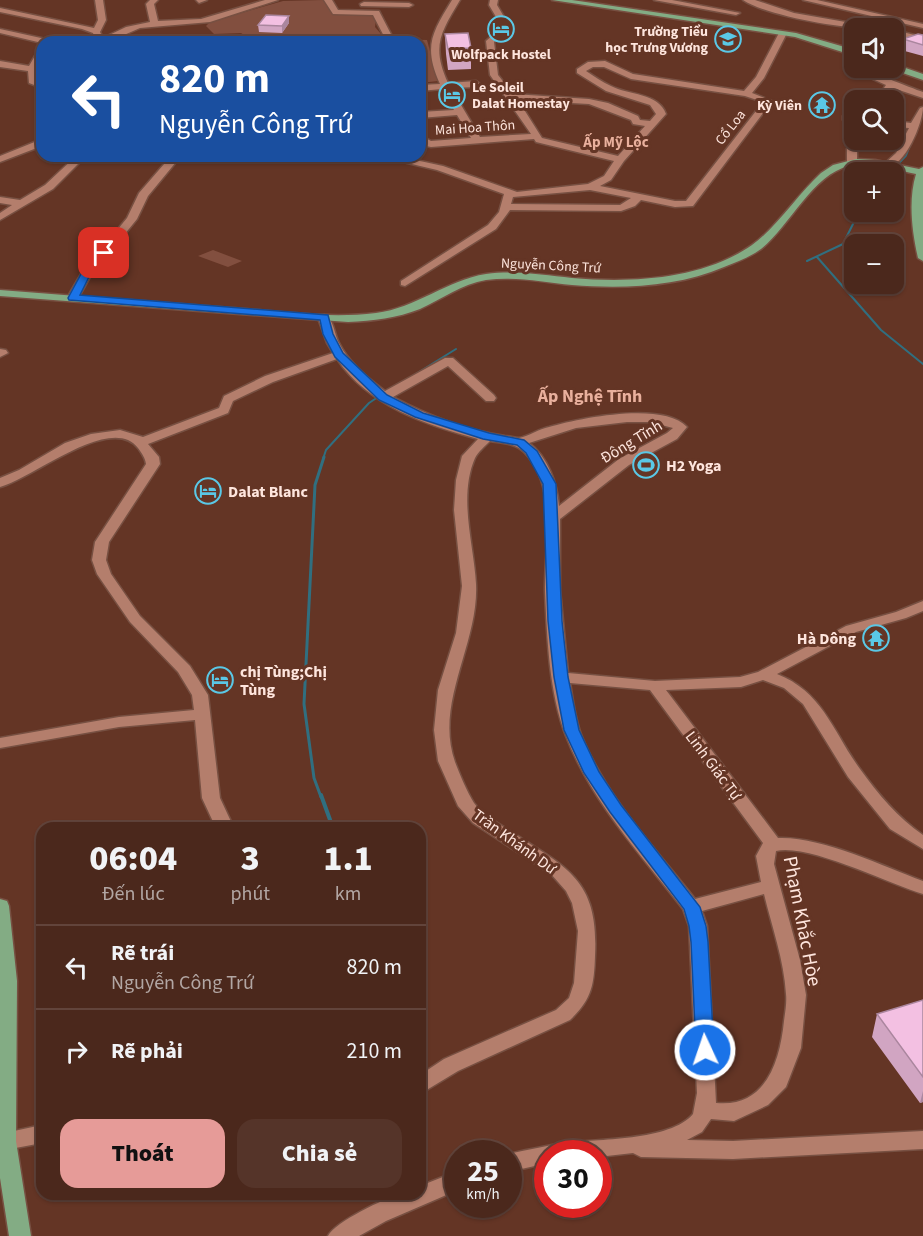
<!DOCTYPE html>
<html lang="vi">
<meta charset="utf-8">
<style>
:root{--surface:#4b281c;--page:#553429;--text:#f1f3f6;--muted:#b2a6a3;--line:#62443b;--accent:#e69b98}
body{margin:0;font-family:"Source Sans 3",sans-serif;background:var(--page);color:var(--text);height:100vh;display:flex;flex-direction:column;font-size:22px;white-space:nowrap}
*{box-sizing:border-box;margin:0}
p{font-size:20px;color:var(--muted)}
.icon{flex:none;width:33px;height:33px;fill:none;stroke:currentColor;stroke-width:2;stroke-linecap:round;stroke-linejoin:round}
.map{position:relative;flex:1;overflow:hidden}
.drawer{position:absolute;left:36px;top:822px;width:390px;height:378px;display:flex;flex-direction:column;background:var(--surface);border-radius:18px;box-shadow:0 2px 4px #0004,0 0 0 2px var(--line)}
.drawer>*{flex:none}
.guide{position:absolute;left:36px;top:36px;width:390px;height:126px;border-radius:18px;box-shadow:0 2px 4px #0004,0 0 0 2px var(--line);background:#1a4fa0;color:#fff;overflow:hidden}
.controls{position:absolute;left:844px;top:18px;display:grid;gap:12px}
.controls a{display:grid;place-items:center;width:60px;height:60px;border-radius:12px;background:var(--surface);box-shadow:0 2px 4px #0004,0 0 0 2px var(--line);font-size:30px}
.speed{position:absolute;left:444px;top:1140px;display:flex;gap:12px;font-size:30px;font-weight:700;text-align:center}
.speed>*{display:grid;place-content:center;width:78px;height:78px;border-radius:50%;background:var(--surface);box-shadow:0 2px 4px #0004,0 0 0 2px var(--line);line-height:1}
.speed small{font-size:15px;font-weight:400}
.speed .limit{border:9px solid #d22;background:#fff;color:#111}
.pin{position:absolute;display:grid;place-items:center;width:51px;height:51px;color:#fff;margin:-26px;border-radius:12px;box-shadow:0 3px 9px #0006}
.me{position:absolute;width:66px;margin:-33px;rotate:357deg;stroke-linejoin:round;filter:drop-shadow(0 0 4px #0008)}
.turn{display:flex;align-items:center;gap:21px;height:126px;padding:0 24px;font-size:27px}
.turn .icon{width:78px;height:78px;stroke-width:2.5}
.turn b{display:block;font-size:42px;line-height:51px}
.eta{display:flex;justify-content:space-evenly;align-items:center;height:102px;text-align:center}
.eta b{font-size:36px;font-weight:800;line-height:42px}
.action{display:flex;gap:12px;margin-top:auto;padding:12px 24px}
.action a{flex:1;height:69px;border-radius:18px;background:var(--accent);color:#111;font-size:24px;font-weight:800;line-height:69px;text-align:center}
.action a+a{background:var(--page);color:var(--text)}
ul{padding:0;list-style:none}
li{display:flex;align-items:center;gap:18px;height:84px;padding:0 24px;border-top:2px solid var(--line)}
li div{flex:1}
li b{display:block;font-size:22px}
li em{font-style:normal}
.map>svg:first-child{display:block}
.green{fill:#824f3f}
.lines{fill:none;stroke-linecap:round;stroke-linejoin:round}
.stream-far3{stroke:#306f80;stroke-width:1.5}
.stream-far2{stroke:#306f80;stroke-width:2}
.stream-far1{stroke:#306f80;stroke-width:3}
.stream{stroke:#306f80;stroke-width:4}
.minor-casing{stroke:#775042;stroke-width:3}
.major-casing{stroke:#775042;stroke-width:3}
.minor{fill:#b47e6c;fill-rule:evenodd}
.major{fill:#83ac84;fill-rule:evenodd}
.wall{fill:#d1a5c2}
.shaded-wall{fill:#aa869e}
.building{fill:#f3c0e2;stroke:#aa869e;stroke-width:1.5}
.route{fill:#1a73e8;stroke:#114b97;stroke-width:1.5}
.labels{text-anchor:middle;stroke-width:6;stroke-linejoin:round;paint-order:stroke}
.far-poi-label{font-size:14px;font-weight:bold;fill:#fee5dd;stroke:#643525;text-anchor:end}
.far-street-label{font-size:14px;fill:#fee5dd;stroke:#643525}
.far-neighbourhood-label{font-size:15px;font-weight:bold;fill:#e9b09d;stroke:#643525}
.street-label{font-size:16px;fill:#fee5dd;stroke:#643525}
.poi-label{font-size:16px;font-weight:bold;fill:#fee5dd;stroke:#643525;text-anchor:start}
.neighbourhood-label{font-size:18px;font-weight:bold;fill:#e9b09d;stroke:#643525}
.near-street-label{font-size:20px;fill:#fee5dd;stroke:#643525}
</style>
<div class="map">
<svg width="923" height="1236" viewBox="0 0 923 1236">
<rect width="100%" height="100%" fill="#643525"/>
<path class="green" d="M323 0 332 13 372 14 376 19 375 27 381 34 382 41 255 42 241 33 214 34 206 26 210 22 283 1Z
M394 39 427 40 438 81 420 83V42H395Z
M213 250 242 261 228 267 198 256Z"/>
<g class="lines">
<path class="stream-far3" d="M894 50 895 46 904 43
M891 172 906 156 913 139"/>
<path class="stream-far2" d="M817 257 881 330 923 364
M807 261 843 244 859 212
M411 377 456 349
M323 459 326 450 369 403 378 397"/>
<path class="stream-far1" d="M321 797 314 778 304 704 315 485 324 457"/>
<path class="stream" d="M321 795 333 828"/>
<g class="minor-casing">
<path id="minor" d="M95 0H103L106 20 100 32 103 38 126 27 150 22 146 4 150 0H158L154 4 158 21 201 19 265 0H278L210 22 140 28 108 42H96L93 33 82 29 0 12V8L94 28 98 20Z
M196 0H207L199 3Z
M324 0H332L338 10 379 11 395 42H387L373 15 333 14Z
M452 0H460C441 32 431 46 448 83L476 81 480 84 476 87 451 88 480 137 531 134 490 75 486 41 502 27 489 5 490 0H498L497 5 510 27 494 42 498 75 513 94 589 99 608 103 638 116 640 120 650 121 656 114 650 105 606 91 577 73V69L588 62 605 61 633 74 744 91 756 77 780 31 787 33 764 78 752 93 772 101 693 206 675 207 641 200 635 206 621 211 510 210 496 229 405 286 401 285V281L488 225 499 212 504 194 437 170 378 156H397L443 166 517 192 588 184 604 176 614 161 536 142 534 139 431 147 421 145 420 135 431 141 471 138 457 115 420 118V112L454 110 442 89 420 91V85L440 84C423 46 432 33 452 0ZM593 67H604L631 79 745 96 763 102 686 201H675L600 186 611 180 624 161 666 114C659 93 628 95 611 86 602 82 594 76 586 71ZM518 100 589 104 631 120 633 124 645 126 618 156 542 138ZM590 190 631 198 620 205 511 204 513 197Z
M654 0H672L740 13 736 15Z
M743 0H755L794 13 880 28C852 31 767 16 743 0Z
M803 0H817L923 24V28Z
M364 2 409 3 413 5 409 7 361 6 360 4Z
M0 29 50 40 54 42 42 43 0 33Z
M894 30 923 37V42L894 35Z
M39 49H42V58L36 77V80L42 82V88L29 83 28 71 0 67V61L29 66Z
M856 68C861 67 911 88 923 92V98L893 88 884 100H876L886 85 857 72Z
M923 107C923 123 904 169 885 167L883 165 896 153 909 128 894 127V121L911 123 920 108Z
M846 115 855 116V122L843 120V116Z
M855 138 863 140 857 149V162L852 165 847 162V149Z
M42 139V146L0 162V156Z
M76 156H86L53 189 0 220V213L12 205 0 203V197L20 200 45 185Z
M171 156H181L148 196 137 219 90 277 77 300H69L67 298 81 274 127 218 139 193Z
M324 315C334 318 334 334 339 343 349 363 367 378 385 391L445 358H453L494 395 496 398 494 401H486L448 366 393 397C429 416 465 430 505 436 509 436 515 438 519 438 529 436 539 429 549 427 580 418 663 401 687 427L677 439 629 465 560 519V590L568 673 655 681 740 677 758 672 846 626 896 612 923 601V611L906 618 856 632 777 674C823 692 833 732 860 769 878 794 898 818 923 835V849L890 829 848 777 803 704 784 688 763 680 741 687 666 690 778 838C820 836 883 866 923 881V894C889 884 808 843 776 851L774 864 800 960 806 995 801 1048 786 1087 768 1105 734 1121 711 1119 702 1132 687 1140 733 1141 923 1131V1149L733 1159 641 1157 633 1153 598 1157V1154H548V1163L508 1172V1154C527 1150 545 1146 563 1143 596 1139 671 1141 693 1114L697 1093 689 926 683 909C641 855 591 801 566 736 549 694 547 636 545 592 544 548 559 487 524 452 515 443 502 443 490 441 485 446 478 452 475 458 458 497 474 545 476 584 479 644 434 703 455 762 460 775 467 792 474 803 483 816 498 823 510 831 567 868 599 879 595 956 594 985 592 999 570 1020L458 1071 420 1094V1075L444 1059 556 1010 569 998 574 983 578 931 572 903 566 891 551 874 473 823 458 806 438 761 434 730 438 690 456 633 462 586 454 510 456 480 462 456 478 439C427 425 368 406 337 359L273 382 233 401 228 413 148 444 159 457 160 464 109 542 106 560 111 574 140 616 190 666 208 695 220 798 234 828H216L202 798 195 720 119 727 0 748V738L119 717 194 710 192 695 178 672 130 622 97 574 92 560 95 542 146 464C145 457 142 454 138 448 111 413 32 479 0 487V478L19 470 65 443 91 434 120 430 143 437 219 408 224 396 265 376 333 353 327 343 318 318ZM627 422H650L673 428 667 433 619 459 559 506C557 483 548 457 529 443L576 428ZM570 683 650 690 763 843 756 856 761 882 695 899C655 848 607 798 582 737 575 720 573 700 570 683ZM764 894C772 927 784 960 786 994 787 1003 785 1013 784 1021 780 1061 766 1108 716 1103L707 926 702 911Z
M0 349 6 350 8 353 0 357Z
M42 1125V1143L5 1150 0 1148V1134Z
M458 1171V1190L386 1221 359 1236H328C335 1222 385 1198 401 1194 407 1193 414 1194 420 1194V1186Z"/>
</g>
<g class="major-casing">
<path id="major" d="M552 0H572L796 33 855 50V56L795 37Z
M894 64 923 74V80L891 69Z
M856 159 875 160 919 169 923 167V261L918 258C912 232 908 200 916 174 896 170 871 160 849 166 813 174 789 227 761 249 750 257 737 262 724 267 678 287 622 289 572 285 544 282 515 276 486 280 462 284 442 299 420 309 397 318 373 321 348 322L0 296V290C77 296 154 302 231 308 278 311 328 319 376 313 416 308 447 280 486 274 515 270 544 275 572 278 630 283 702 280 752 245 776 228 798 194 821 173L833 165Z
M0 899 7 901 9 906 17 981 16 1141 31 1236H9L0 1178Z"/>
</g>
<use href="#minor" class="minor"/>
<use href="#major" class="major"/>
</g>
<path class="wall" d="M289 16V23L282 33 259 32 258 25Z
M445 34 471 48V69L448 70 446 54Z
M923 35V56L901 50 903 39Z
M923 1000V1102L920 1103 872 1037 877 1014Z"/>
<path class="shaded-wall" d="M289 16V23L282 33V26Z
M923 1091V1102L920 1103Z"/>
<path class="building" d="M266 15 289 16 282 26 258 25Z
M468 33 471 48 448 49 445 34Z
M918 34 923 35V45L903 39Z
M923 1000V1077L877 1014Z"/>
<path class="route" d="M104 250 109 253 89 277 80 295 328 315 333 334 343 353 387 395 423 413 489 433 524 440 537 451 556 484 562 621 568 677 579 730 599 772 621 805 700 907 706 926 708 942 714 1050 712 1055 705 1057 699 1055 696 1050 691 942 689 926 684 909 610 812 584 773 564 730 554 677 548 621 543 484 526 453 517 445 483 439 415 417 379 400 335 357 323 334 320 320 69 300 68 298 81 274 100 251Z"/>
<defs>
<g id="hotel-ring" transform="scale(1.35)"><circle r="9.5" fill="#643525" stroke="#5ac8e6" stroke-width="1.5"/><path d="M-6-4.5h1.5V1H6V5H4.5V3h-9V5H-6ZM-4 0a1.8 1.8 0 1 1 3.6 0ZM.5 0V-2.5h3Q6-2.5 6 0Z" fill="#5ac8e6"/></g>
<g id="school-ring" transform="scale(1.35)"><circle r="9.5" fill="#643525" stroke="#5ac8e6" stroke-width="1.5"/><path d="M0-5L7-2L0 1L-7-2ZM-4 1L0 2.5L4 1V4Q0 6-4 4Z" fill="#5ac8e6"/></g>
<g id="temple-ring" transform="scale(1.35)"><circle r="9.5" fill="#643525" stroke="#5ac8e6" stroke-width="1.5"/><path d="M0-6L5-2H3V0L6.5 2.5H4V6H1.5V3h-3V6H-4V2.5H-6.5L-3 0V-2H-5Z" fill="#5ac8e6"/></g>
<g id="stadium-ring" transform="scale(1.35)"><circle r="9.5" fill="#643525" stroke="#5ac8e6" stroke-width="1.5"/><path d="M0-5a6.5 5 0 1 0 0 10a6.5 5 0 1 0 0-10ZM-3.5-1.8h7v3.6h-7Z" fill="#5ac8e6"/></g>
</defs>
<g fill-rule="evenodd">
<use href="#hotel-ring" x="501" y="29"/>
<use href="#school-ring" x="728" y="39"/>
<use href="#hotel-ring" x="452" y="95"/>
<use href="#temple-ring" x="822" y="105"/>
<use href="#stadium-ring" x="646" y="465"/>
<use href="#hotel-ring" x="208" y="491"/>
<use href="#temple-ring" x="876" y="638"/>
<use href="#hotel-ring" x="220" y="680"/>
</g>
<g class="labels">
<g class="far-poi-label">
<text x="708" y="36">Trường Tiểu<tspan x="708" dy="16">học Trưng Vương</tspan></text>
<text x="501" y="59" text-anchor="middle">Wolfpack Hostel</text>
<text x="472" y="92" text-anchor="start">Le Soleil<tspan x="472" dy="16">Dalat Homestay</tspan></text>
<text x="802" y="110">Kỳ Viên</text>
</g>
<g class="far-street-label">
<text transform="translate(475 127) rotate(-4)" y="5">Mai Hoa Thôn</text>
<text transform="translate(730 127) rotate(-52)" y="5">Cổ Loa</text>
<text transform="translate(551 265) rotate(3)" y="5">Nguyễn Công Trứ</text>
</g>
<g class="far-neighbourhood-label">
<text x="616" y="147">Ấp Mỹ Lộc</text>
</g>
<g class="street-label">
<text transform="translate(631 441) rotate(-31)" y="6">Đông Tĩnh</text>
<text transform="translate(714 765) rotate(53)" y="6">Linh Giác Tự</text>
<text transform="translate(515 841) rotate(36)" y="6">Trần Khánh Dư</text>
</g>
<g class="poi-label">
<text x="666" y="471">H2 Yoga</text>
<text x="228" y="497">Dalat Blanc</text>
<text x="856" y="644" text-anchor="end">Hà Dông</text>
<text x="240" y="677">chị Tùng;Chị<tspan x="240" dy="18">Tùng</tspan></text>
</g>
<g class="neighbourhood-label">
<text x="590" y="402">Ấp Nghệ Tĩnh</text>
</g>
<g class="near-street-label">
<text transform="translate(803 921) rotate(79)" y="7">Phạm Khắc Hòe</text>
</g>
</g>
</svg>
<div class="controls">
<a><svg class="icon" aria-label="sound" viewBox="0 0 24 24"><path d="M4 9h4l5-4v14l-5-4H4zM17 9q2 3 0 6"/></svg></a>
<a><svg class="icon" aria-label="search" viewBox="0 0 24 24"><circle cx="10" cy="10" r="6"/><path d="M15 15l6 6"/></svg></a>
<a>+</a>
<a>−</a>
</div>
<div class="speed"><div>25<small>km/h</small></div><div class="limit">30</div></div>
<div class="pin" style="left:104px;top:253px;background:#d93025"><svg class="icon" aria-label="arrive" viewBox="0 0 24 24"><path d="M6 21V4h12l-3 4 3 4H6"/></svg></div>
<svg class="me" style="left:705px;top:1050px" viewBox="-20 -20 40 40"><circle r="17" fill="#1a73e8" stroke="#fff" stroke-width="3"/><path d="M0-11L8 9 0 5-8 9z" fill="#fff"/></svg>
<div class="guide">
<div class="turn"><svg class="icon" aria-label="left" viewBox="0 0 24 24"><path d="M17 20v-9H6M10 6l-5 5 5 5"/></svg><div><b>820 m</b>Nguyễn Công Trứ</div></div>
</div>
<section class="drawer">
<div class="eta">
<div><b>06:04</b><p>Đến lúc</p></div>
<div><b>3</b><p>phút</p></div>
<div><b>1.1</b><p>km</p></div>
</div>
<ul>
<li><svg class="icon" aria-label="left" viewBox="0 0 24 24"><path d="M17 20v-9H6M10 6l-5 5 5 5"/></svg><div><b>Rẽ trái</b><p>Nguyễn Công Trứ</p></div><em>820 m</em></li>
<li><svg class="icon" aria-label="right" viewBox="0 0 24 24"><path d="M7 20v-9h11M14 6l5 5-5 5"/></svg><div><b>Rẽ phải</b></div><em>210 m</em></li>
</ul>
<div class="action"><a>Thoát</a><a>Chia sẻ</a></div>
</section>
</div>
